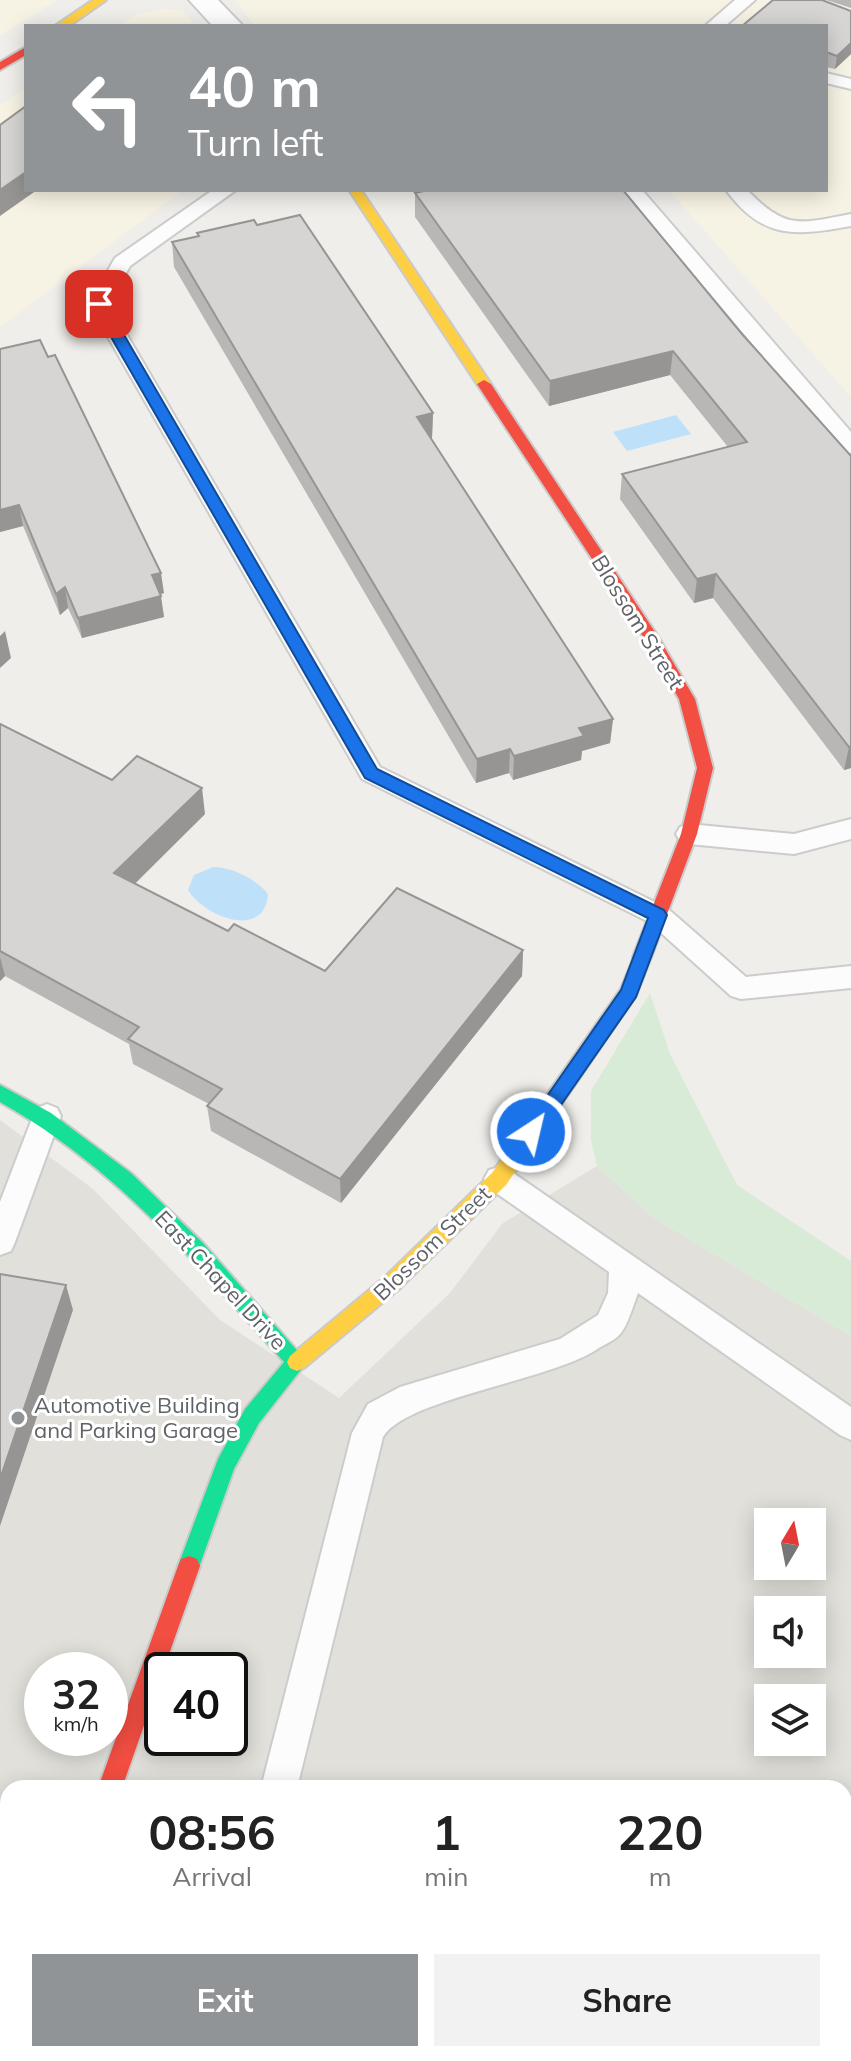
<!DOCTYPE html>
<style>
:root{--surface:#fff;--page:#f2f2f2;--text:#222;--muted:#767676;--accent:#919496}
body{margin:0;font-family:Mulish,sans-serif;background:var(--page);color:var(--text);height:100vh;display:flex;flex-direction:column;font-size:30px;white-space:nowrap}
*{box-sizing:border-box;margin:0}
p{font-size:26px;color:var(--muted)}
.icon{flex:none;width:44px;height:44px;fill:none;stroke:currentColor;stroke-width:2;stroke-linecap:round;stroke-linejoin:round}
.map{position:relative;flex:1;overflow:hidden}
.panel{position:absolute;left:0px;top:1780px;width:852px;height:282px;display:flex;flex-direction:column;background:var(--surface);border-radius:24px 24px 0 0;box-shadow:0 4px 20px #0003}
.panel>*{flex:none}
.banner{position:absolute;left:24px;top:24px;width:804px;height:168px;border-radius:0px;box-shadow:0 4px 20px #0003;background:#919496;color:#fff;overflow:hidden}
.needle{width:52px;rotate:10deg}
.fabs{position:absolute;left:754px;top:1508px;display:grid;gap:16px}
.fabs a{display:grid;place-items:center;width:72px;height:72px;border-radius:0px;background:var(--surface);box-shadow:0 4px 20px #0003;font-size:40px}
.speed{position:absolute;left:24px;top:1652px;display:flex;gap:16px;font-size:40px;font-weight:700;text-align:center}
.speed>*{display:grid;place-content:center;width:104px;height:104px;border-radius:50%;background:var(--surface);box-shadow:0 4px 20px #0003;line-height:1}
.speed small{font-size:20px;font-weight:400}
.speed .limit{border:4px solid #111;border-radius:12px;background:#fff;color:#111}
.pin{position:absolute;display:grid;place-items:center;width:68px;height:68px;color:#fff;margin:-34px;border-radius:16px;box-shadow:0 4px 12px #0006}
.me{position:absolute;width:88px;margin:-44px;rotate:35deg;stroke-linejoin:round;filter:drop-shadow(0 0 6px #0008)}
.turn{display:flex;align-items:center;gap:28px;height:168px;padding:0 32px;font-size:36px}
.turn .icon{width:104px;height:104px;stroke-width:2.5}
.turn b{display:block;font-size:56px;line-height:68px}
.eta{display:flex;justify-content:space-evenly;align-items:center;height:136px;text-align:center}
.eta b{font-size:48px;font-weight:700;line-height:56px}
.button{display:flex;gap:16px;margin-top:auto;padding:16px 32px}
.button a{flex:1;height:92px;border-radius:0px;background:var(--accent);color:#fff;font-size:32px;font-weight:700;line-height:92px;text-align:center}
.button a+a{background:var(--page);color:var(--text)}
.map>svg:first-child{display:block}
.commercial{fill:#f7f3e4}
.education{fill:#e2e0da;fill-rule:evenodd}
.green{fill:#d8ebd6}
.water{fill:#bfe0f9}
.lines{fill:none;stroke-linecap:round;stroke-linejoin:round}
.lane-casing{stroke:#cbcccc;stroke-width:4}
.street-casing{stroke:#cbcccc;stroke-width:4}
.fast-casing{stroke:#cacacb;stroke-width:4}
.slow-casing{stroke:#cacacb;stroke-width:4}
.jam-casing{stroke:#cacacb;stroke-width:4}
.lane{fill:#fdfcfc;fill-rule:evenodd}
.street{fill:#fdfcfc;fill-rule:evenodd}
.fast{fill:#16e098;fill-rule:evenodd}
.slow{fill:#ffcf43;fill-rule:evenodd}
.jam{fill:#f24e42;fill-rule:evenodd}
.wall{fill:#b8b7b5}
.shaded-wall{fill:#969594}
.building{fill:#d6d5d3;stroke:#969594;stroke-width:2}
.route{fill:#1a73e8;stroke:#114b97;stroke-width:2}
.poi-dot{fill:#919496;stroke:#fff;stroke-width:3}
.labels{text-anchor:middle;stroke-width:6;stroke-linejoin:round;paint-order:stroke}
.street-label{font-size:22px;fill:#5f6368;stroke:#fff}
.poi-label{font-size:22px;fill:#5f6368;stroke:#fff;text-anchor:start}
</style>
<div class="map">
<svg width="851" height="2061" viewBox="0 0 851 2061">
<rect width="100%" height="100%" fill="#efeeea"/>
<path class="commercial" d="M0 0H57L0 36Z
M235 0H851V397L669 190H826V26H255Z
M167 9 182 11 196 26H119L137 14Z
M26 88V190H183L0 327V105Z"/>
<path class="education" d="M0 1120 93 1189 220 1320 339 1398 450 1293 502 1224 597 1166 654 1218 851 1336V2061H0ZM768 1522H812V1566H768ZM768 1610H812V1654H768ZM42 1670H110V1738H42ZM162 1670H230V1738H162ZM768 1698H812V1742H768ZM8 1788H844V2054H8Z"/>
<path class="green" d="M650 993 670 1054 737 1185 851 1261V1336L654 1218 597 1166 591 1140V1091Z"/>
<path class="water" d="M676 415 691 434 627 451 613 432Z
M213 867C232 867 256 879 268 894 265 941 203 916 188 890L194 875Z"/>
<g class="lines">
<g class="lane-casing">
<path id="lane" d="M735 0H755L725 26H705Z
M826 73 851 79V89L826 83Z
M213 190H236L130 266 109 304 380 767 667 908 746 977 851 966V988L741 999 731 996 649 922 362 779 89 304 115 258Z
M622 190H642L851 432V453L843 451Z
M726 190H747C786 230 799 224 851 214V226C795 236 763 240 726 190Z
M851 819V839L794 854 689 844 680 841 676 834 680 827 689 824 794 834Z
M47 1104 57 1108 61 1116 15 1242 11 1251 0 1255V1202L33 1116 37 1108Z
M499 1167 509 1170 851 1407V1440L840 1435 638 1293C633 1306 629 1322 621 1333 616 1340 603 1345 596 1350 547 1381 405 1399 383 1437L297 1788H261L352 1433 368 1404 400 1387 560 1339 598 1315 608 1293 609 1272 489 1188 484 1179 489 1170Z
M193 2054H231L229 2061H191Z"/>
</g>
<g class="street-casing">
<path id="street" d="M189 0H218L243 26H213Z
M8 2032V2054H58L55 2061H0V2048Z"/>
</g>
<g class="fast-casing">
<path id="fast" d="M0 1085 51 1113 131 1173 203 1243 307 1362 259 1423 234 1469 197 1573 189 1576 181 1573 178 1566 218 1459 245 1409 284 1362C196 1263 117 1168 0 1102Z"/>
</g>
<g class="slow-casing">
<path id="slow" d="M93 0H106L69 26H55Z
M349 190H361L491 384 489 387H479Z
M642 950 651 957 635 997 506 1185 400 1288 304 1368 297 1371 290 1368 287 1362 290 1356 386 1276 492 1173 621 989 636 952Z"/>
</g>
<g class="jam-casing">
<path id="jam" d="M26 47V55L0 70V62Z
M484 380 491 384 657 635 695 699 713 768 697 834 651 957 642 964 633 957 681 834 697 768 679 699 646 641 477 384Z
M189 1556 197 1559 200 1566 122 1788H98L178 1566 181 1559Z"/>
</g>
<use href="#lane" class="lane"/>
<use href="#street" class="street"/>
<use href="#fast" class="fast"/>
<use href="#slow" class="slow"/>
<use href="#jam" class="jam"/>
</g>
<path class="wall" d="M826 0H851V8Z
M851 11V54L835 69 826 67V26Z
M418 190H623L742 334 851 456V768L844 770 713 598 694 603 620 499 622 474 728 447 670 375 549 406 415 217V193L419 192Z
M257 225 433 413 432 438H431L613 719 610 743 582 751 581 760 513 780 509 773 476 783 174 267 172 242 198 237 197 233Z
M0 349 164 593 160 594 164 617 82 638 68 608 60 615 23 526 0 532Z
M0 724 112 780 205 814 135 884 228 931 325 971 523 950 522 976 341 1203 211 1131 207 1106 209 1104 133 1064 129 1044 5 976 0 981Z"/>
<path class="shaded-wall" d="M851 43V54L835 69 837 56Z
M26 172V190H37L0 216V190Z
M673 351 670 375 549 406 550 381Z
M433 413 432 438 417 441V417Z
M19 505 23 526 0 532V510Z
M161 573 164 593 155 596 152 575Z
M716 574 713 598 694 603 697 579Z
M65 587 68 608 60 615 56 594Z
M161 596 164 617 82 638 78 618Z
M5 631 11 658 0 668V636Z
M613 719 610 743 582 751 581 760 513 780 514 756 579 728Z
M851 746V768L844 770 849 747Z
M510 749 509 773 476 783 477 759Z
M202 788 205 814 119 899 114 873Z
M523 950 522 976 341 1203 340 1179Z
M0 957 5 976 0 981Z
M66 1285 73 1310 0 1526V1479Z"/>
<path class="building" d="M773 0H822L851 11V43L837 56 826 52V26H742Z
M26 106V172L0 190V125Z
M428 190H623L742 334 851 456V746L849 747 716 574 697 579 622 474 747 442 673 351 550 381 415 193Z
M300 215 433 413 417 417 613 719 579 728 584 736 514 756 510 749 477 759 172 242 199 236 197 233 254 220 257 225Z
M40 340 48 357 55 355 161 573 152 575 161 596 78 618 65 587 56 594 19 505 0 510V349Z
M0 724 112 780 137 756 202 788 114 873 228 931 234 924 325 971 397 888 523 950 340 1179 207 1106 222 1089 128 1039 139 1027 0 951Z
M0 1274 66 1285 0 1479Z"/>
<path class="route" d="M99 300 106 304 377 769 664 910 667 915 636 997 538 1138 531 1140 522 1132 621 990 648 918 365 778 92 304Z"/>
<circle class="poi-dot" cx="18" cy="1418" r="8"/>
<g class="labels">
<g class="street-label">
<text transform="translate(638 622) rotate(58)" y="8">Blossom Street</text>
<text transform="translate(432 1243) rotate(-44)" y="8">Blossom Street</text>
<text transform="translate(221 1280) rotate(47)" y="8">East Chapel Drive</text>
</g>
<g class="poi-label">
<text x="34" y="1413">Automotive Building<tspan x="34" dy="25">and Parking Garage</tspan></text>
</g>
</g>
</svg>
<div class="fabs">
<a><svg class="needle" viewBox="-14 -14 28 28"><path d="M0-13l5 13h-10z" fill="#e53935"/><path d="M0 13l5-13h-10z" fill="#767676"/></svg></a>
<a><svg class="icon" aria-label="sound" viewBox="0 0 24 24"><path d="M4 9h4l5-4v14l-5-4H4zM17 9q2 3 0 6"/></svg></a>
<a><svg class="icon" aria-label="layers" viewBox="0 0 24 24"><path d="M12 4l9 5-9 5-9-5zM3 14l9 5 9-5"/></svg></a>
</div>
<div class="speed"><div>32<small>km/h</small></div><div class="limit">40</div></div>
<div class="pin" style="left:99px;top:304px;background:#d93025"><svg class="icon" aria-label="arrive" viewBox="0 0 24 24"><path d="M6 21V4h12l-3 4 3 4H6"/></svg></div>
<svg class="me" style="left:531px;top:1132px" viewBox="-20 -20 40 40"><circle r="17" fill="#1a73e8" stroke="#fff" stroke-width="3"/><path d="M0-11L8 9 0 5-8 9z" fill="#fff"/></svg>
<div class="banner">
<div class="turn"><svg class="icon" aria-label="left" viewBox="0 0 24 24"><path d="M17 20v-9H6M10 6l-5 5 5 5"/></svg><div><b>40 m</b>Turn left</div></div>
</div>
<section class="panel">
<div class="eta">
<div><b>08:56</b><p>Arrival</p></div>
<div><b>1</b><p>min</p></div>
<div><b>220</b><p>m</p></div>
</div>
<div class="button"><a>Exit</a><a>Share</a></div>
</section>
</div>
